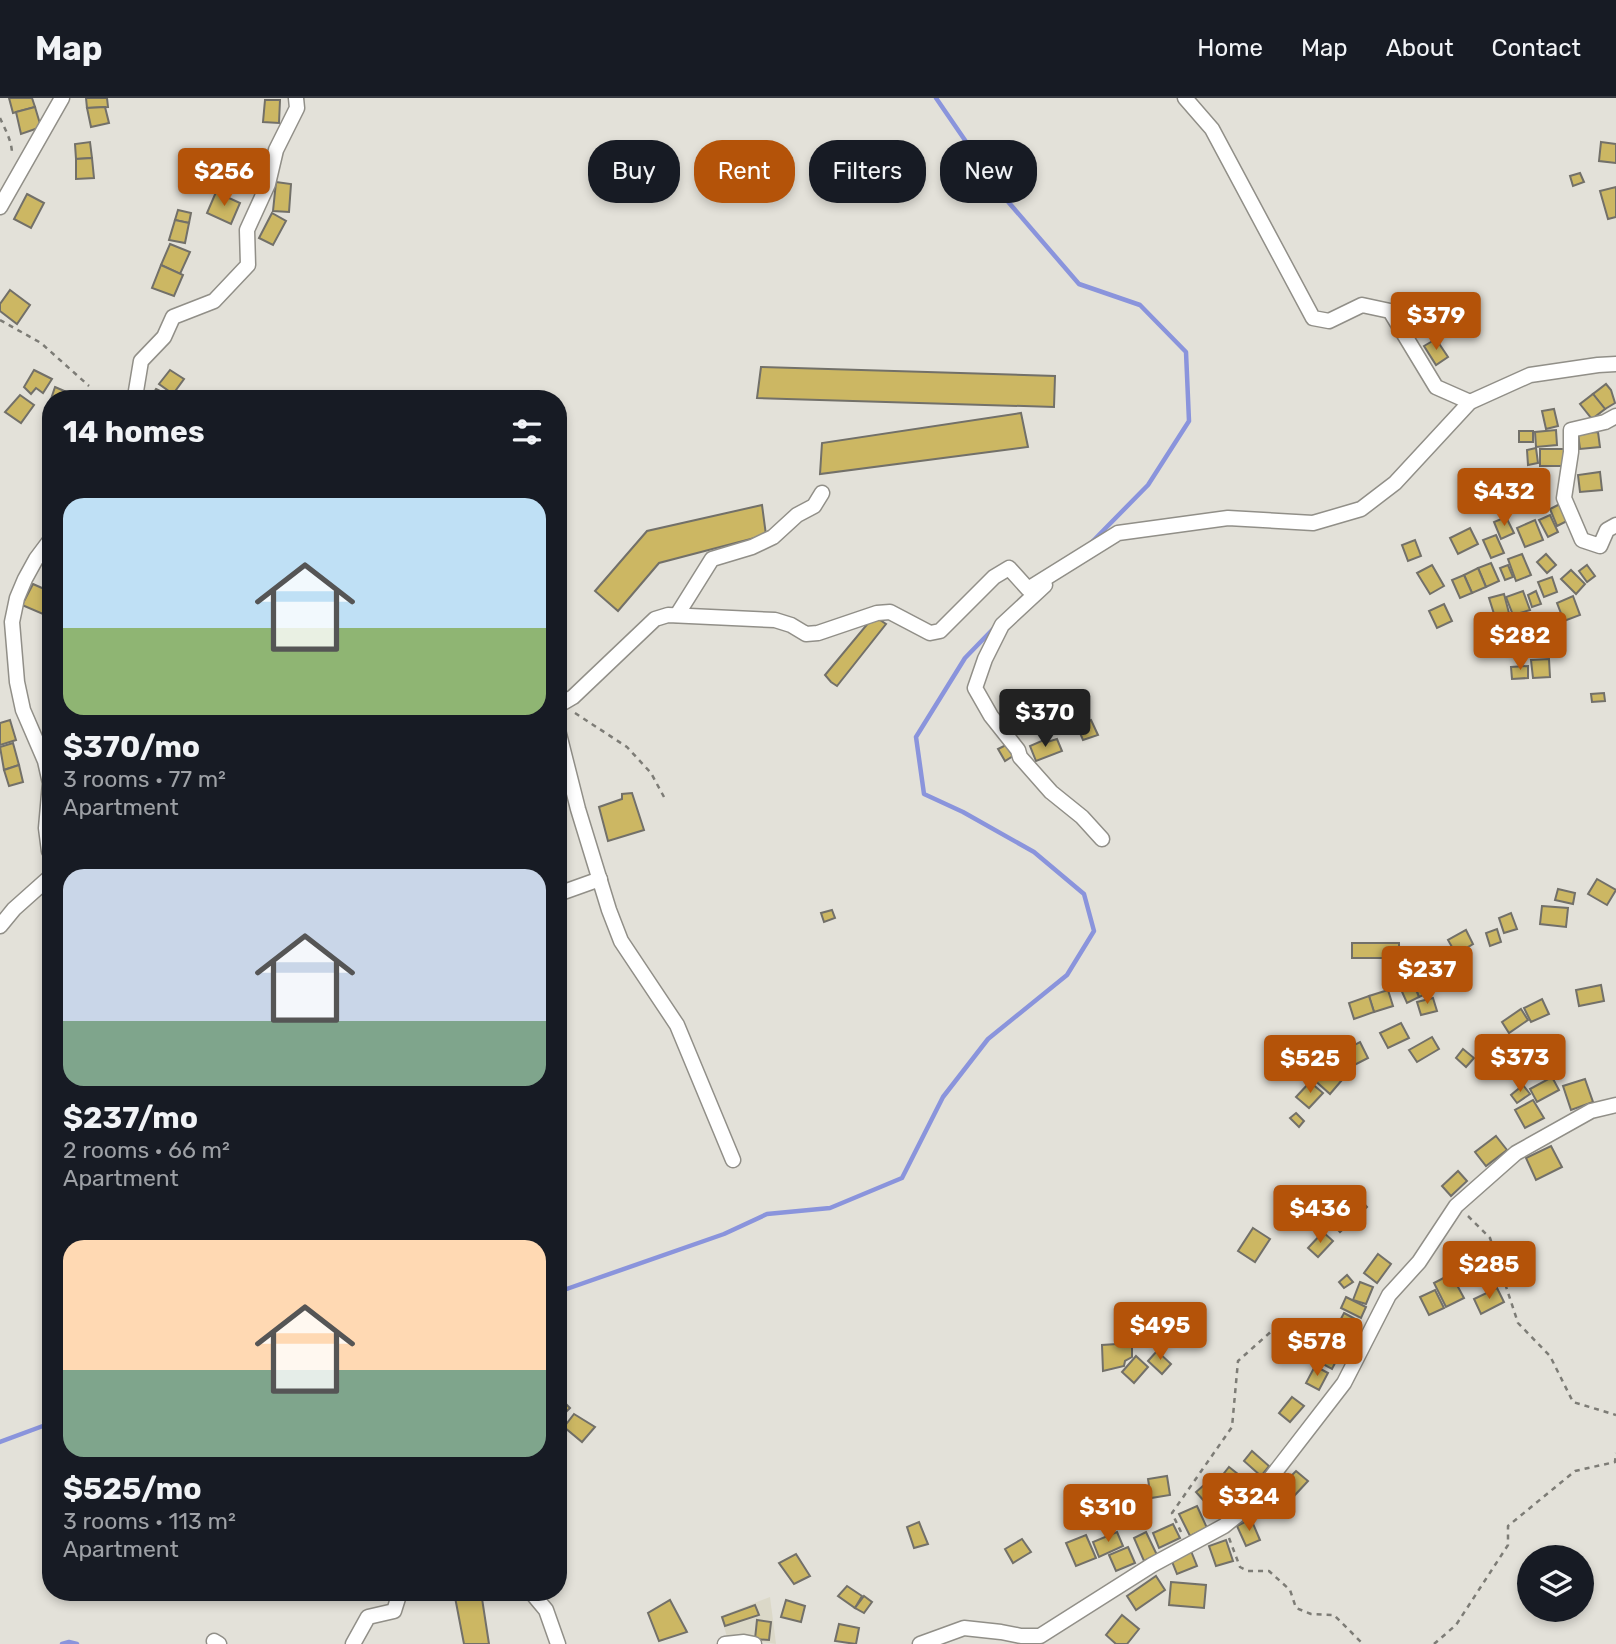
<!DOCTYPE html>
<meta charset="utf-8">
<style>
:root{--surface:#171b24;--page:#242831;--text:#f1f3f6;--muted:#9ea1a6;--line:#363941;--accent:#b45309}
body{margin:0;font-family:Rubik,sans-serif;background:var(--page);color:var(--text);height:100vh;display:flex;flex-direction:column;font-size:26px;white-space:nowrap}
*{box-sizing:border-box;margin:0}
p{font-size:23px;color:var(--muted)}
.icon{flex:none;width:38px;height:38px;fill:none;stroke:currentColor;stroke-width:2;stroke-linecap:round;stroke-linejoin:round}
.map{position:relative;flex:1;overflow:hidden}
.panel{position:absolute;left:42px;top:292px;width:525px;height:1211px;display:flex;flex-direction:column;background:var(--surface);border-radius:28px;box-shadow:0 4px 10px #0003}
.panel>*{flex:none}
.top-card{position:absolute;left:588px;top:42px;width:665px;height:63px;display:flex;gap:14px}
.controls{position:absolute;left:1517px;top:1447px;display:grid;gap:14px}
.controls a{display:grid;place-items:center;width:77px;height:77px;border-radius:50%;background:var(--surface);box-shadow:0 4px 10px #0003;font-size:35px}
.price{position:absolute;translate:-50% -60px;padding:0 16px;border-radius:7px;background:var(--accent);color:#fff;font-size:23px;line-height:46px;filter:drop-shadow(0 2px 4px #0008)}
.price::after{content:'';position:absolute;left:50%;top:42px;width:21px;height:16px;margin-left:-10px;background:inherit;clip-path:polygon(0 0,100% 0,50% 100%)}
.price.active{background:#222;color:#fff}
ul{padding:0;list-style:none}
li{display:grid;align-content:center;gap:14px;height:371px;padding:0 21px}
li span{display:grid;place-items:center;height:217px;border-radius:21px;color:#555}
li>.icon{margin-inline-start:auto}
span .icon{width:126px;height:126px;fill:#fffc;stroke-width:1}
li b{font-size:30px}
h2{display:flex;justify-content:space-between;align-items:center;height:84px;padding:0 21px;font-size:30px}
.chip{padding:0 24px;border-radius:28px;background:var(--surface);box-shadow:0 4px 10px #0003;font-size:24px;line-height:63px}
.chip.active{background:var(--accent);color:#fff}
header{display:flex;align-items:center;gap:42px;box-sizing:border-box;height:98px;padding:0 35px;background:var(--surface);border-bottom:2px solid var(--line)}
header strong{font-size:33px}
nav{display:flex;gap:38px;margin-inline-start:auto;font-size:24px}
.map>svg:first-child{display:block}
.built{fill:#dbd8c8}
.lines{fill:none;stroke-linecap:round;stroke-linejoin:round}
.stream{stroke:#8a94dc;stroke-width:4.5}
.building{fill:#ccb763;stroke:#727069;stroke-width:2}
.minor-casing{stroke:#918f88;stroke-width:17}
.path{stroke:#7d7c76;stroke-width:2.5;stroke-dasharray:5 5;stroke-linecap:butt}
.minor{stroke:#fff;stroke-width:14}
</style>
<header>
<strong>Map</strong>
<nav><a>Home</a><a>Map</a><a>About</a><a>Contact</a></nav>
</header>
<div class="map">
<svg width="1616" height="1546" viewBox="0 0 1616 1546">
<rect width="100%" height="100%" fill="#e3e1d9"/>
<path class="built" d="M770 1499 776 1546 727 1539 721 1518Z"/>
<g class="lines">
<g class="stream">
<path d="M936 0 1004 99 1079 186 1140 207 1186 254 1189 323 1148 387 1092 444"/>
<path d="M558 1194 724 1136 767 1116 830 1110 902 1080 943 999 988 941 1067 877 1094 833 1084 796 1034 754 963 714 924 696 916 639 965 560 996 528"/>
<path d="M0 1344 51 1325"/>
<path d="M62 1546 69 1544 77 1546"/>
</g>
</g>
<g class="building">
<path d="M9 0H32L35 9 13 15Z"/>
<path d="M86 0H107L108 9 87 10Z"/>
<path d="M265 2H280L279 25 263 24Z"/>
<path d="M35 9 41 29 21 36 16 14Z"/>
<path d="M105 9 109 25 91 29 87 10Z"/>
<path d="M90 44 92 60 76 61 75 46Z"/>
<path d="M1601 44 1616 46V65L1599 63Z"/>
<path d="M92 60 94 80 76 81V61Z"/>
<path d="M1580 75 1584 84 1573 88 1570 78Z"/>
<path d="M276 84 291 86 289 114 273 113Z"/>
<path d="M1616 89V119L1608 121 1600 93Z"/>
<path d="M216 94 240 105 231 126 207 115Z"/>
<path d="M27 96 44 105 31 130 14 121Z"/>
<path d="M178 112 191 115 189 125 175 122Z"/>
<path d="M272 115 286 123 273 147 259 140Z"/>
<path d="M175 122 189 125 185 145 169 142Z"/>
<path d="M170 146 190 154 180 176 161 167Z"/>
<path d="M161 167 183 177 174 198 152 190Z"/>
<path d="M10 192 30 207 17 226 0 213V206Z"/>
<path d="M1436 241 1448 259 1436 267 1424 248Z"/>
<path d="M761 269 1055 278 1054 309 757 300Z"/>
<path d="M34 272 52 281 43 295 36 290 31 296 24 289Z"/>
<path d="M170 272 184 281 173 296 159 286Z"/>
<path d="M1606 286 1611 292 1615 305 1605 311 1593 296Z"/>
<path d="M55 289 69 295 66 301H51Z"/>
<path d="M156 291 168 297 166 301H150Z"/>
<path d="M1593 296 1605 311 1592 321 1580 306Z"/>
<path d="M20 297 34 307 21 325 5 314Z"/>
<path d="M1554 311 1558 328 1546 331 1542 313Z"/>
<path d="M1021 315 1028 349 820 376 822 345Z"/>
<path d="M1556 332 1557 347 1536 349 1535 334Z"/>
<rect x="1519" y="333" width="14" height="11"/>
<path d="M1598 334 1600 349 1580 351 1578 335Z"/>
<path d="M1536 350 1538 365 1528 367 1527 352Z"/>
<path d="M1540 351H1564L1565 368H1540Z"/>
<path d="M1600 374 1602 392 1580 394 1578 377Z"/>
<path d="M1482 376 1494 394 1482 402 1470 385Z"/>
<path d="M1526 382 1535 402 1522 408 1513 388Z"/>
<path d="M1509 388 1515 401 1504 406 1499 394Z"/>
<path d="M1560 406 1567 423 1557 428 1550 411Z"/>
<path d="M762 407 766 437 659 465 618 513 595 493 647 433Z"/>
<path d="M1550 417 1558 434 1548 439 1539 422Z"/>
<path d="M1506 419 1514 435 1501 441 1494 424Z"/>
<path d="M1535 422 1543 442 1525 449 1517 430Z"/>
<path d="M1470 430 1478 446 1458 456 1450 440Z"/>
<path d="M1496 437 1504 455 1491 460 1483 442Z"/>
<path d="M1415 442 1421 458 1408 463 1402 447Z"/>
<path d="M1522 456 1531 477 1516 483 1508 461Z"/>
<path d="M1546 456 1556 467 1547 475 1537 464Z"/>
<path d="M1491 465 1499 483 1486 489 1478 470Z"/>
<path d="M1432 467 1444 488 1430 496 1417 475Z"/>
<path d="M1508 467 1513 479 1505 482 1500 470Z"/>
<path d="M1587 467 1595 478 1587 484 1579 473Z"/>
<path d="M1478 470 1486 489 1472 495 1464 477Z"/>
<path d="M1571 472 1585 486 1576 496 1561 481Z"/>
<path d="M1464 477 1472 495 1460 500 1452 482Z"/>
<path d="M1552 479 1557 494 1544 499 1538 484Z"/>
<path d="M33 486 51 494V501L43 516 22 507Z"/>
<path d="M1523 493 1530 512 1513 517 1506 499Z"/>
<path d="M1536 493 1541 506 1532 509 1528 497Z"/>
<path d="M1504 496 1509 515 1495 519 1489 500Z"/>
<path d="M1573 498 1580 517 1564 523 1557 505Z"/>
<path d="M1444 506 1452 523 1437 530 1429 513Z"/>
<path d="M874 518 886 526 837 588 831 584 825 577Z"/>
<path d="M1557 521 1562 535 1537 543 1532 529Z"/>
<path d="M1526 531 1527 547 1483 553 1480 537Z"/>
<path d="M1549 561 1550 579 1533 580 1531 562Z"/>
<path d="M1528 568V580L1512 581 1511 569Z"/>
<path d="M1604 595 1605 603 1592 604 1591 596Z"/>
<path d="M10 622 16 642 0 647V625Z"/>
<path d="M1091 622 1098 637 1083 642 1077 628Z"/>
<path d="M1046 641 1047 644 1057 641 1062 653 1036 663 1030 648Z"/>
<path d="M13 645 19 667 4 672 0 649Z"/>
<path d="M1006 647 1013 658 1005 663 998 651Z"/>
<path d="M19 667 23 684 9 688 4 672Z"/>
<path d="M632 695 644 732 608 743 599 709 622 701V696Z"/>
<path d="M1597 781 1616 792 1607 807 1588 796Z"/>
<path d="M1558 791 1575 795 1573 806 1555 802Z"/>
<path d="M1542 808 1568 810 1566 829 1540 826Z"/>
<path d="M832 812 835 820 824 824 821 815Z"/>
<path d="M1511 815 1517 831 1504 835 1499 820Z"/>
<path d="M1497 831 1501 844 1490 848 1486 835Z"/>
<path d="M1466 832 1473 846 1456 856 1448 842Z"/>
<rect x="1352" y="845" width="47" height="15"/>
<path d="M1448 859 1459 877 1439 888 1429 869Z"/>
<path d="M1411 860 1419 876 1405 883 1397 866Z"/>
<path d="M1430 874 1438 891 1419 899 1412 882Z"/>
<path d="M1412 882 1419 899 1407 905 1399 887Z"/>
<path d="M1601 887 1604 903 1579 908 1576 892Z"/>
<path d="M1388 892 1393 908 1374 914 1369 898Z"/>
<path d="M1369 898 1374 914 1354 921 1349 905Z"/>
<path d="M1433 900 1437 913 1421 917 1417 904Z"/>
<path d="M1542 901 1549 916 1531 924 1524 910Z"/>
<path d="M1521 911 1528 922 1509 935 1502 924Z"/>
<path d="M1401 925 1409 940 1388 950 1380 935Z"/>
<path d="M1432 939 1439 951 1417 964 1409 952Z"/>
<path d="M1360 944 1368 960 1337 976 1329 960Z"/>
<path d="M1463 951 1474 960 1466 969 1456 960Z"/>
<path d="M1494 952 1504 956 1498 969 1488 965Z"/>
<path d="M1325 966 1342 982 1330 996 1312 980Z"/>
<path d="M1552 979 1559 992 1537 1004 1530 991Z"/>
<path d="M1585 981 1593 1004 1571 1012 1563 988Z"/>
<path d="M1310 984 1323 995 1309 1010 1296 999Z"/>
<path d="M1523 987 1530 996 1517 1005 1511 997Z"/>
<path d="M1533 1002 1544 1020 1525 1030 1515 1012Z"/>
<path d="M1296 1015 1304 1023 1299 1029 1290 1020Z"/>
<path d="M1496 1038 1507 1052 1486 1068 1475 1054Z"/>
<path d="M1551 1048 1562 1069 1536 1082 1526 1060Z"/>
<path d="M1458 1073 1467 1083 1451 1098 1442 1088Z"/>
<path d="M1357 1098 1367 1109 1340 1134 1329 1122Z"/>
<path d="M1253 1130 1270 1141 1255 1164 1238 1153Z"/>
<path d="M1323 1134 1333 1143 1318 1159 1308 1150Z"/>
<path d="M1482 1148 1491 1165 1468 1177 1459 1161Z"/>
<path d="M1378 1156 1391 1166 1377 1185 1364 1175Z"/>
<path d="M1451 1176 1464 1200 1446 1209 1434 1185Z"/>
<path d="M1347 1177 1353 1184 1344 1190 1339 1184Z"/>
<path d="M1360 1184 1373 1189 1366 1206 1353 1202Z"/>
<path d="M1497 1190 1504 1204 1481 1216 1474 1201Z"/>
<path d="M1435 1192 1444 1210 1429 1217 1420 1199Z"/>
<path d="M1346 1199 1366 1209 1361 1220 1341 1210Z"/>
<path d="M1344 1215 1359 1223 1350 1239 1335 1232Z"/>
<path d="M1319 1234 1344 1248 1332 1271 1306 1257Z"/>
<path d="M1132 1245V1259L1125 1263 1124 1268 1103 1273 1102 1247Z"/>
<path d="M1157 1253 1171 1266 1162 1276 1148 1263Z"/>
<path d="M1136 1258 1148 1269 1134 1285 1122 1274Z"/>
<path d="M1315 1268 1328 1275 1319 1292 1306 1285Z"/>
<path d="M558 1298 570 1310 558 1322Z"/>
<path d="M1292 1299 1304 1308 1290 1324 1279 1315Z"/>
<path d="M574 1316 595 1329 582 1344 564 1329Z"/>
<path d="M1252 1353 1269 1368 1261 1378 1244 1363Z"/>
<path d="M1229 1369 1248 1384 1240 1394 1221 1379Z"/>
<path d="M1296 1373 1308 1383 1295 1397 1283 1386Z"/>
<path d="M1167 1378 1170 1397 1151 1400 1148 1381Z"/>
<path d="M1211 1381 1220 1391 1205 1404 1196 1394Z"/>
<path d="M1197 1408 1207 1430 1190 1438 1179 1416Z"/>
<path d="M1251 1421 1260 1442 1246 1448 1237 1428Z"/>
<path d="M919 1424 928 1446 914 1450 907 1429Z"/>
<path d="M1173 1426 1180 1440 1159 1450 1153 1435Z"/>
<path d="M1117 1434 1123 1448 1099 1459 1093 1444Z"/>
<path d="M1146 1434 1157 1457 1144 1463 1134 1440Z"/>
<path d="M1086 1437 1096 1460 1076 1468 1066 1445Z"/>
<path d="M1022 1441 1031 1454 1013 1465 1005 1451Z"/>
<path d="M1226 1442 1233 1463 1216 1468 1209 1448Z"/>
<path d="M1128 1449 1135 1465 1116 1473 1109 1457Z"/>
<path d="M1191 1453 1197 1468 1177 1476 1171 1461Z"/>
<path d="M796 1456 810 1478 794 1486 779 1465Z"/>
<path d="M1156 1478 1165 1492 1136 1512 1127 1498Z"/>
<path d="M1171 1484 1206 1487 1204 1510 1169 1507Z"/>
<path d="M847 1488 862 1498 855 1510 838 1498Z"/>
<path d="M454 1494H481L489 1546H464Z"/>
<path d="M864 1498 872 1504 864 1515 855 1510Z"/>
<path d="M670 1502 687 1534 659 1543 648 1515Z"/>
<path d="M786 1502 805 1508 801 1524 781 1519Z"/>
<path d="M755 1507 759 1517 725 1528 722 1519Z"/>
<path d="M1122 1517 1139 1531 1127 1546H1116L1106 1537Z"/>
<path d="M757 1522 771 1524 769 1542 755 1541Z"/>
<path d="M839 1526 859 1530 856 1546 835 1543Z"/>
</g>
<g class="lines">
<g class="minor-casing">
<g id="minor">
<path d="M1185 0 1212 31 1313 220 1329 223 1362 207 1390 213 1436 289 1470 304"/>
<path d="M0 109 62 0"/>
<path d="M137 301 136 293 141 263 164 239 173 219 214 203 248 167 247 132 268 86 276 52 297 10 296 0"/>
<path d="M1616 318 1605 324 1571 332V354L1564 400 1582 442 1600 448 1607 432 1616 427"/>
<path d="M51 441 36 461 25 481 17 500 12 524 17 584 23 612 45 663 50 685 46 730 49 753 51 754"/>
<path d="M1045 487 1002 527 985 561 975 590 991 618 1018 652 1020 659 1051 694 1082 719 1102 741"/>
<path d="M677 517 712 461 752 449 773 439 797 417 814 408 822 395"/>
<path d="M558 605 561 606 573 599 655 521 668 517 775 522 791 527 806 536 818 535 877 515 890 514 930 535 940 533 994 479 1009 470 1028 491 1118 435 1228 420 1313 425 1361 411 1395 385 1470 304 1530 277 1598 267 1616 266"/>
<path d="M558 632 578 711 609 812 621 843 677 927 733 1062"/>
<path d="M558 796 600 781"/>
<path d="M0 828 14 811 51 778"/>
<path d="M531 1494 546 1512 558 1546"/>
<path d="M214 1543 219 1546"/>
<path d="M353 1546 368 1519 394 1513 400 1494"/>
<path d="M725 1546 744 1544 754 1546"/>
<path d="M920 1546 964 1530 1001 1534 1021 1538H1040L1152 1467 1224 1428 1249 1408 1344 1285 1389 1197 1419 1164 1456 1108 1516 1055 1591 1013 1616 1007"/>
</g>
</g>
<g class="path">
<path d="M0 20C5 31 12 43 12 56"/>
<path d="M0 222 41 245 89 288"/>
<path d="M575 615 627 649 651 675 664 699"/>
<path d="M1468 1118 1490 1140 1518 1225 1550 1258 1573 1304 1616 1317"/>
<path d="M1181 1434 1172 1415 1232 1329 1238 1263 1284 1222"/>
<path d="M1229 1440 1240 1469 1248 1473H1269L1290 1492 1296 1510 1311 1516 1334 1517 1363 1546"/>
<path d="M1434 1546 1456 1527 1508 1447V1428L1575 1373 1615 1364 1616 1355"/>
</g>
<use href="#minor" class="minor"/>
</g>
</svg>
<div class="controls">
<a><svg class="icon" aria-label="layers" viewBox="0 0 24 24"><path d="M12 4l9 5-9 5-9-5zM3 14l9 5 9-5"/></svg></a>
</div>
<b class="price" style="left:224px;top:110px">$256</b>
<b class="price" style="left:1436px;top:254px">$379</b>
<b class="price" style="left:1504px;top:430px">$432</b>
<b class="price" style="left:1520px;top:574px">$282</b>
<b class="price active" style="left:1045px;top:651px">$370</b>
<b class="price" style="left:1427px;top:908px">$237</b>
<b class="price" style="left:1520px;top:996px">$373</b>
<b class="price" style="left:1310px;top:997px">$525</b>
<b class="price" style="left:1320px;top:1147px">$436</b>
<b class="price" style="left:1489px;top:1203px">$285</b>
<b class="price" style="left:1160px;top:1264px">$495</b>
<b class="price" style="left:1317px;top:1280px">$578</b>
<b class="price" style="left:1249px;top:1435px">$324</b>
<b class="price" style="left:1108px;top:1446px">$310</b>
<div class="top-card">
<a class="chip">Buy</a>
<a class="chip active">Rent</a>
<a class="chip">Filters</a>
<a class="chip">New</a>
</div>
<section class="panel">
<h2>14 homes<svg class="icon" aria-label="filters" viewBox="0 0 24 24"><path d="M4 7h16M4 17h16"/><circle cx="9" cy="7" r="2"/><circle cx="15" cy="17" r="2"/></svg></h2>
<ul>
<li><span style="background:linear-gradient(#bfe0f5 60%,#8fb573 0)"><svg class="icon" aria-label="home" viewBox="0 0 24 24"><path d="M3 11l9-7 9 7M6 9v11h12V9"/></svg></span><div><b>$370/mo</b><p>3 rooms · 77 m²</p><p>Apartment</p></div></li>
<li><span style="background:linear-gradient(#c9d6e8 70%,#7fa58c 0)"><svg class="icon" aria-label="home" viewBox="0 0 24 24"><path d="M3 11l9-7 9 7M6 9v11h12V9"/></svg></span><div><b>$237/mo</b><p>2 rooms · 66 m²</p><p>Apartment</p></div></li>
<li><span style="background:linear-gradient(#ffd9b3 60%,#7fa58c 0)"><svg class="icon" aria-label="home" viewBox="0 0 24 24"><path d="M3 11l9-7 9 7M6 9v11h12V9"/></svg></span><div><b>$525/mo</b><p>3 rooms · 113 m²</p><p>Apartment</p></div></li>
</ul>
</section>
</div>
